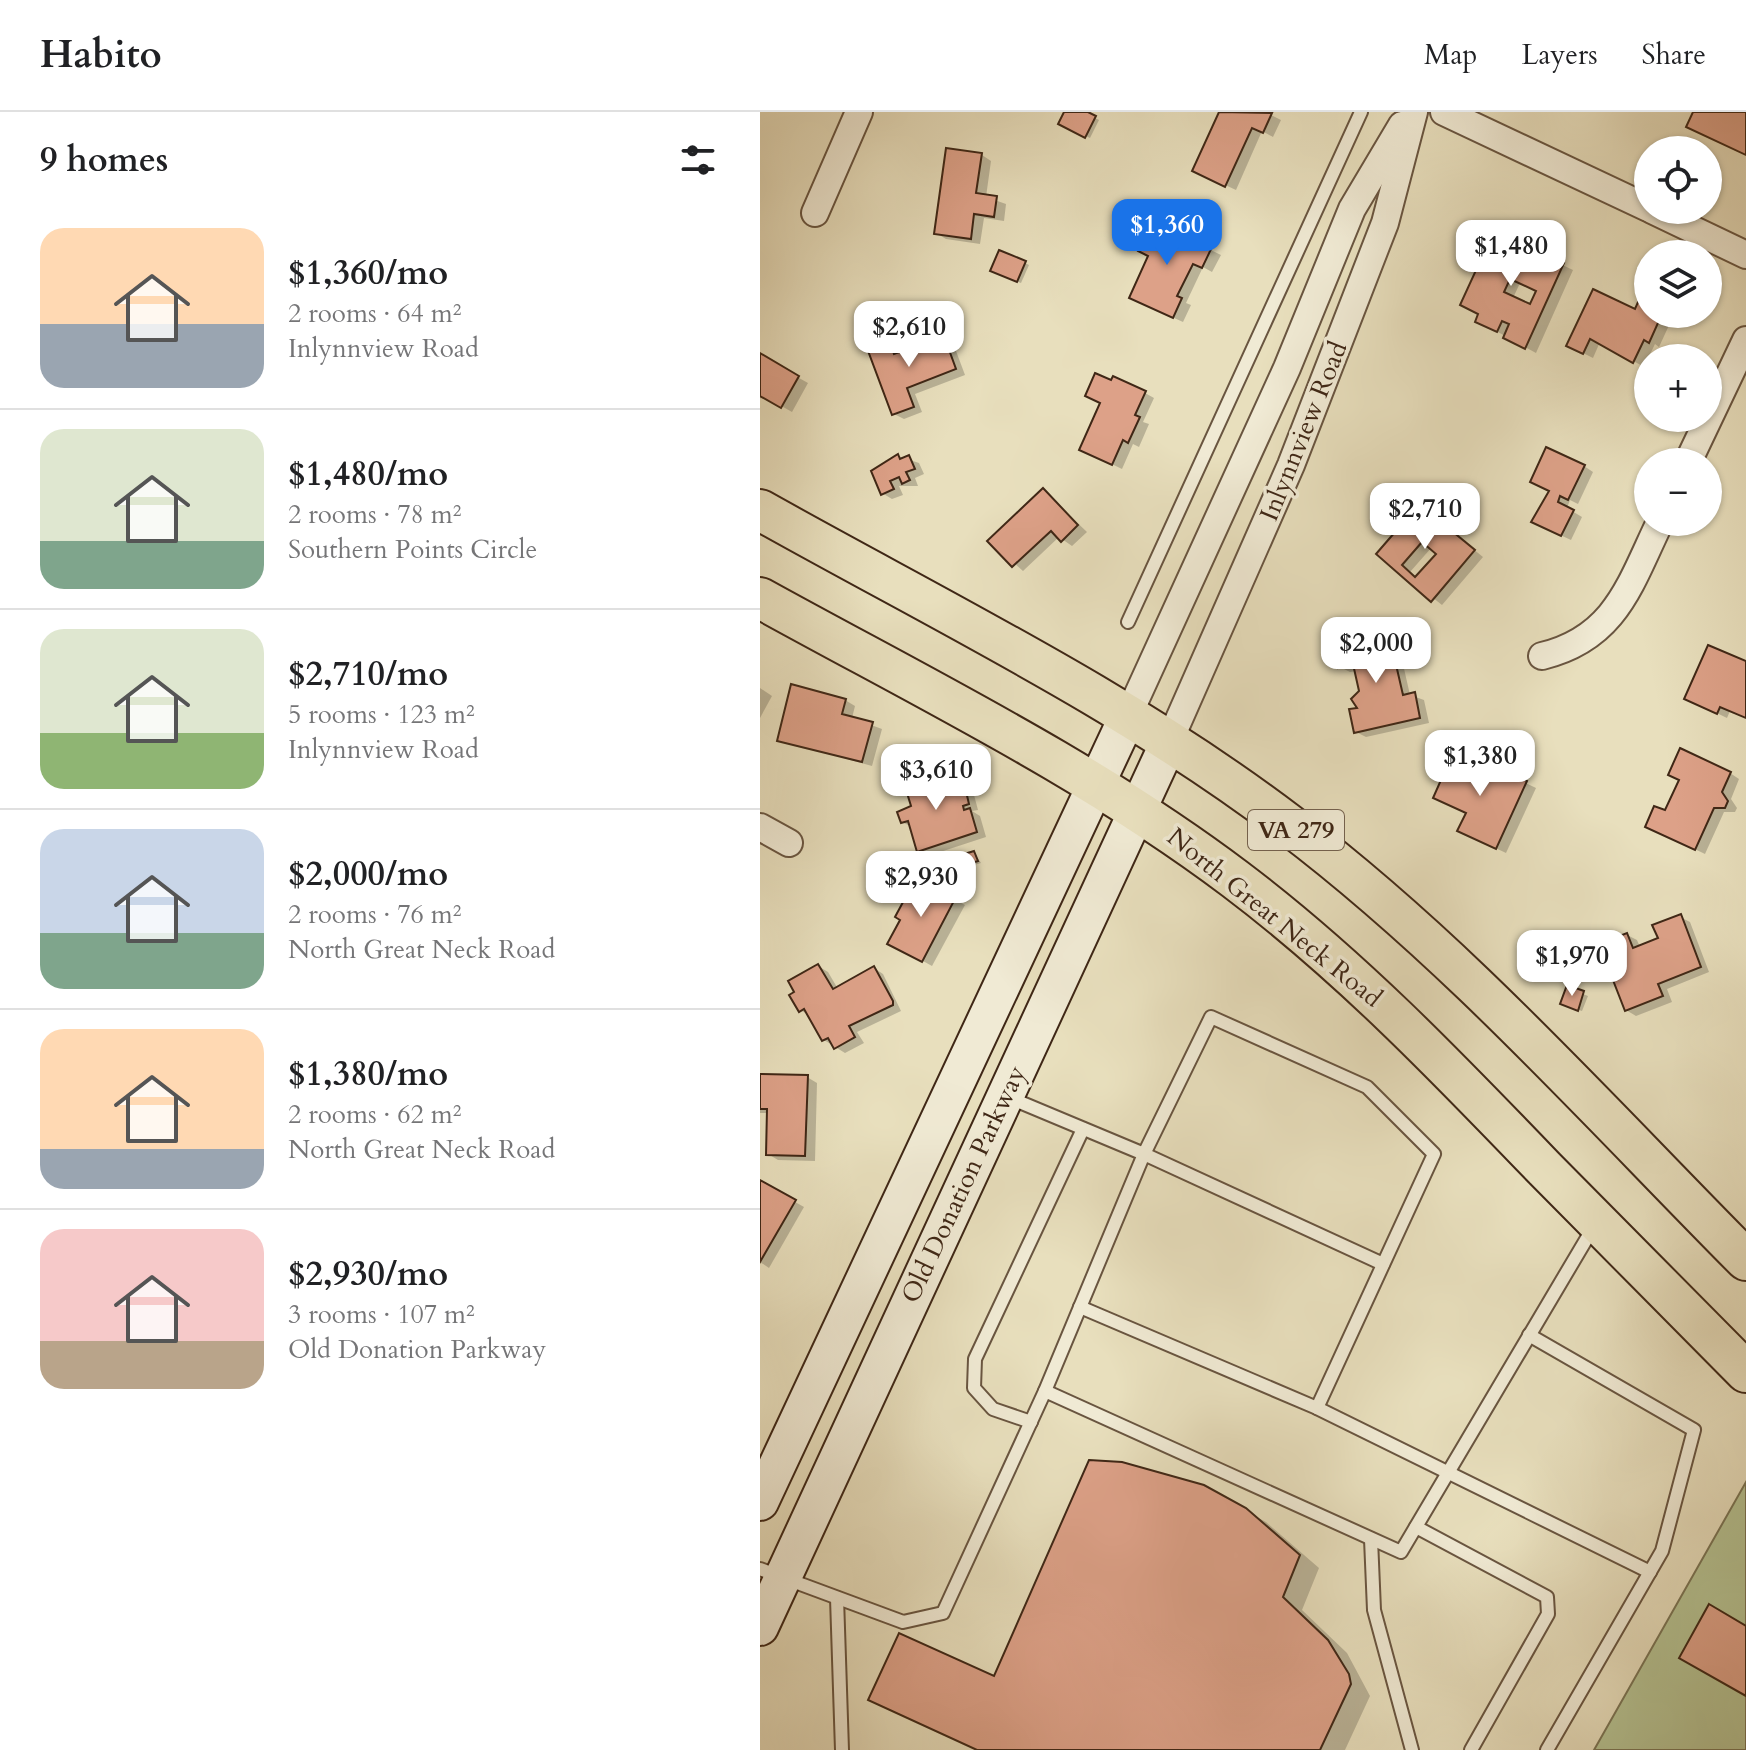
<!DOCTYPE html>
<meta charset="utf-8">
<style>
:root{--surface:#fff;--page:#f6f6f6;--text:#202124;--muted:#757577;--line:#e0e0e0;--accent:#1a73e8}
body{margin:0;font-family:Cardo,serif;background:var(--page);color:var(--text);height:100vh;display:flex;flex-direction:column;font-size:30px;white-space:nowrap}
*{box-sizing:border-box;margin:0}
p{font-size:26px;color:var(--muted)}
.icon{flex:none;width:44px;height:44px;fill:none;stroke:currentColor;stroke-width:2;stroke-linecap:round;stroke-linejoin:round}
.map{position:relative;flex:1;overflow:hidden}
.details{display:flex;flex-direction:column;background:var(--surface);width:760px}
.details>*{flex:none}
.controls{position:absolute;left:874px;top:24px;display:grid;gap:16px}
.controls a{display:grid;place-items:center;width:88px;height:88px;border-radius:50%;background:var(--surface);box-shadow:0 2px 6px #0004;font-size:40px}
.price{position:absolute;translate:-50% -68px;padding:0 18px;border-radius:16px;background:#fff;color:#222;font-size:26px;line-height:52px;filter:drop-shadow(0 2px 4px #0008)}
.price::after{content:'';position:absolute;left:50%;top:48px;width:24px;height:18px;margin-left:-12px;background:inherit;clip-path:polygon(0 0,100% 0,50% 100%)}
.price.active{background:var(--accent);color:#fff}
ul{padding:0;list-style:none}
li{display:flex;align-items:center;gap:24px;height:200px;padding:0 40px}
li+li{border-top:2px solid var(--line)}
li span{display:grid;place-items:center;flex:none;width:224px;height:160px;border-radius:24px;color:#555}
li>.icon{margin-inline-start:auto}
span .icon{width:96px;height:96px;fill:#fffc;stroke-width:1}
li b{font-size:34px}
h2{display:flex;justify-content:space-between;align-items:center;height:96px;padding:0 40px;font-size:34px}
header{display:flex;align-items:center;gap:48px;box-sizing:border-box;height:112px;padding:0 40px;background:var(--surface);border-bottom:2px solid var(--line)}
header strong{font-size:38px}
nav{display:flex;gap:44px;margin-inline-start:auto;font-size:28px}
main{display:flex;flex:1;min-height:0}
.map>svg:first-child{display:block}
.green{fill:#b5c292;stroke:#7a7454;stroke-width:2}
.shadow{fill:#0003;fill-rule:evenodd}
.building{fill:#dda188;stroke:#3f2716;stroke-width:2;fill-rule:evenodd}
.lines{fill:none;stroke-linecap:round;stroke-linejoin:round}
.lane-casing{stroke:#695540;stroke-width:16}
.street-casing{stroke:#695540;stroke-width:30}
.secondary-casing{stroke:#3f2716;stroke-width:40}
.primary-casing{stroke:#3f2716;stroke-width:44}
.lane{stroke:#f0ead4;stroke-width:12}
.street{stroke:#f0ead4;stroke-width:26}
.secondary{stroke:#f0ead4;stroke-width:36}
.primary{stroke:#e8dfbd;stroke-width:40}
.labels{text-anchor:middle;stroke-width:7;stroke-linejoin:round;paint-order:stroke}
.shield{fill:#f0ead4;stroke:#74624f;stroke-width:2}
.shield-label{font-size:24px;font-weight:bold;fill:#3f2716}
.street-label{font-size:26px;fill:#3f2716;stroke:#f0ead4}
</style>
<header>
<strong>Habito</strong>
<nav><a>Map</a><a>Layers</a><a>Share</a></nav>
</header>
<main>
<section class="details">
<h2>9 homes<svg class="icon" aria-label="filters" viewBox="0 0 24 24"><path d="M4 7h16M4 17h16"/><circle cx="9" cy="7" r="2"/><circle cx="15" cy="17" r="2"/></svg></h2>
<ul>
<li><span style="background:linear-gradient(#ffd9b3 60%,#9aa5b1 0)"><svg class="icon" aria-label="home" viewBox="0 0 24 24"><path d="M3 11l9-7 9 7M6 9v11h12V9"/></svg></span><div><b>$1,360/mo</b><p>2 rooms · 64 m²</p><p>Inlynnview Road</p></div></li>
<li><span style="background:linear-gradient(#dfe7d0 70%,#7fa58c 0)"><svg class="icon" aria-label="home" viewBox="0 0 24 24"><path d="M3 11l9-7 9 7M6 9v11h12V9"/></svg></span><div><b>$1,480/mo</b><p>2 rooms · 78 m²</p><p>Southern Points Circle</p></div></li>
<li><span style="background:linear-gradient(#dfe7d0 65%,#8fb573 0)"><svg class="icon" aria-label="home" viewBox="0 0 24 24"><path d="M3 11l9-7 9 7M6 9v11h12V9"/></svg></span><div><b>$2,710/mo</b><p>5 rooms · 123 m²</p><p>Inlynnview Road</p></div></li>
<li><span style="background:linear-gradient(#c9d6e8 65%,#7fa58c 0)"><svg class="icon" aria-label="home" viewBox="0 0 24 24"><path d="M3 11l9-7 9 7M6 9v11h12V9"/></svg></span><div><b>$2,000/mo</b><p>2 rooms · 76 m²</p><p>North Great Neck Road</p></div></li>
<li><span style="background:linear-gradient(#ffd9b3 75%,#9aa5b1 0)"><svg class="icon" aria-label="home" viewBox="0 0 24 24"><path d="M3 11l9-7 9 7M6 9v11h12V9"/></svg></span><div><b>$1,380/mo</b><p>2 rooms · 62 m²</p><p>North Great Neck Road</p></div></li>
<li><span style="background:linear-gradient(#f6c9c9 70%,#b9a48a 0)"><svg class="icon" aria-label="home" viewBox="0 0 24 24"><path d="M3 11l9-7 9 7M6 9v11h12V9"/></svg></span><div><b>$2,930/mo</b><p>3 rooms · 107 m²</p><p>Old Donation Parkway</p></div></li>
</ul>
</section>
<div class="map">
<svg width="986" height="1638" viewBox="0 0 986 1638">
<rect width="100%" height="100%" fill="#e8dfbd"/>
<filter id="stains"><feTurbulence type="fractalNoise" baseFrequency=".0025" numOctaves="4"/><feColorMatrix values="0 0 0 0 .2 0 0 0 0 .09 0 0 0 0 .02 0 0 0 .5 -.17"/></filter>
<radialGradient id="worn" r=".72"><stop offset=".6" stop-color="#630" stop-opacity="0"/><stop offset="1" stop-color="#630" stop-opacity=".3"/></radialGradient>
<path class="green" d="M986 1370V1638H834Z"/>
<g class="shadow">
<path d="M306 0H323L339 8 330 26 300 12Z"/>
<path d="M461 0H505L521 8 513 25 502 19 476 78 435 59Z"/>
<path d="M222 43 231 49 226 85 246 92 244 109 224 106 220 132 186 127 176 121Z"/>
<path d="M393 110 461 143 452 160 443 155 426 191 431 193 423 210 381 191Z"/>
<path d="M735 121 813 158 776 241 727 214ZM760 171 778 179 771 194 753 186Z"/>
<path d="M265 151 269 153 261 171 237 161Z"/>
<path d="M888 197V202H898L911 209 899 235 895 232 884 255 840 230 833 246 809 234 876 199Z"/>
<path d="M184 226 193 231 205 263 155 282 162 300 144 307 134 302 128 230 140 242Z"/>
<path d="M0 244 48 271 32 300 2 283 0 287Z"/>
<path d="M385 281 394 286 383 310 389 312 379 335 373 332 362 357 331 342 342 292Z"/>
<path d="M138 344 159 351 164 362 155 366 158 374H139L143 383 132 387 122 381 125 349Z"/>
<path d="M824 354 833 360 818 392 810 388 807 396 822 405 811 428 783 415 791 379Z"/>
<path d="M283 378 327 420 312 434 299 425 263 459 230 429Z"/>
<path d="M654 389 723 445 682 493 618 442 644 412ZM672 435 678 442 657 466 650 460Z"/>
<path d="M629 524 638 530 650 583 664 588 669 611 606 625 596 620 601 579 596 559 590 560 580 555Z"/>
<path d="M986 553V606L970 599 967 606 936 591Z"/>
<path d="M0 576 12 584 0 606Z"/>
<path d="M85 588 95 594 92 606 122 617 112 654 19 628Z"/>
<path d="M730 654 776 676 746 741 710 724Z"/>
<path d="M179 660 189 665 193 680 204 677 214 683 218 698 212 699 220 704 226 725 168 744 158 739 152 715 142 710Z"/>
<path d="M970 661 979 667 971 687 977 696 975 700H964L945 742 897 719 906 701Z"/>
<path d="M214 741 221 751 184 762 179 760Z"/>
<path d="M157 767 205 793 172 854 136 834Z"/>
<path d="M920 805 930 810 949 860 907 877 912 890 876 904 866 898 867 823 877 828 880 835 900 828Z"/>
<path d="M58 854 68 860 78 877 114 856 123 862 141 899 97 920 104 931 85 941 64 928 51 904 40 898Z"/>
<path d="M808 876 828 884 822 899 807 894Z"/>
<path d="M0 964 47 965 57 971 55 1049 18 1048 8 1042 9 1001H0Z"/>
<path d="M0 1070 44 1095 9 1156 0 1150Z"/>
<path d="M443 1375 506 1410 559 1456 542 1498 587 1541 610 1584 585 1638H216L111 1587 235 1567Z"/>
</g>
<g class="building">
<path d="M304 0H328L336 4 325 26 298 12Z"/>
<path d="M459 0 512 1 503 21 492 16 465 75 432 59Z"/>
<path d="M933 0H986V43L926 15Z"/>
<path d="M186 36 222 41 216 81 237 84 234 105 214 102 211 127 174 122Z"/>
<path d="M392 108 452 135 442 156 433 152 417 184 422 186 413 206 369 186 388 144 378 139Z"/>
<path d="M734 119 804 151 765 237 743 226 749 212 742 209 737 220 715 210 718 202 700 193ZM750 167 776 179 770 192 744 180Z"/>
<path d="M239 138 266 149 257 170 230 159Z"/>
<path d="M833 177 875 197 878 190 888 195V202H902L889 231 884 228 873 251 830 227 823 242 806 234Z"/>
<path d="M184 224 196 257 147 276 154 295 132 303 107 236 129 228 134 242Z"/>
<path d="M0 241 39 264 21 296 0 284Z"/>
<path d="M335 261 351 268 353 264 386 279 375 303 380 305 368 331 363 328 352 353 319 338 340 291 325 284Z"/>
<path d="M786 335 825 353 808 388 800 384 798 390 814 398 801 424 771 410 789 379 770 370Z"/>
<path d="M138 342 140 347 149 343 155 357 146 360 150 368 142 372 139 365 130 369 134 377 121 383 111 359Z"/>
<path d="M283 376 318 413 301 430 291 419 252 455 227 429Z"/>
<path d="M653 387 715 438 671 490 616 442 642 412 636 407ZM662 430 676 442 655 465 642 453Z"/>
<path d="M629 522 643 583 655 580 660 606 594 621 589 597 597 596 591 587 599 579 593 552 578 556 574 534Z"/>
<path d="M948 533 986 549V606L960 595 957 602 924 587Z"/>
<path d="M31 572 86 587 82 602 113 610 102 650 17 629Z"/>
<path d="M920 636 971 660 962 680 968 689 965 696H954L935 738 885 715 894 694 905 698 919 668 908 663Z"/>
<path d="M693 641 727 656 729 651 767 669 736 737 697 719 706 701 673 686Z"/>
<path d="M180 658 186 680 205 675 209 692 203 694 204 698 210 696 217 720 157 740 148 709 141 711 137 700 151 694 143 668Z"/>
<path d="M214 739 218 749 178 761 175 751Z"/>
<path d="M157 764 196 785 162 850 127 832 140 808 135 805Z"/>
<path d="M921 802 941 855 898 872 903 884 865 899 839 832 867 821 873 836 898 826 892 813Z"/>
<path d="M58 852 73 877 114 854 133 889V893L89 914 95 925 74 937 68 926 62 929 44 897 39 900 29 883 34 880 28 869Z"/>
<path d="M807 873 824 879 818 899 800 892Z"/>
<path d="M0 962 48 963 45 1044 6 1043 7 997H0Z"/>
<path d="M0 1068 36 1088 0 1150Z"/>
<path d="M329 1348 362 1350 444 1373 486 1396 540 1443 523 1485 568 1528 589 1562 591 1572 560 1638H217L108 1588 139 1521 234 1564Z"/>
<path d="M949 1492 986 1514V1584L919 1546Z"/>
</g>
<g class="lines">
<g class="lane-casing">
<g id="lane">
<path d="M368 510 601 0"/>
<path d="M250 986 384 1042 451 905 607 975 674 1042 557 1296 890 1460"/>
<path d="M320 1195 557 1296"/>
<path d="M769 1223 934 1318 902 1439 787 1638"/>
<path d="M285 1279 384 1042 623 1152"/>
<path d="M271 1310 233 1297 214 1276 215 1247 323 1017"/>
<path d="M656 1415 787 1485 788 1502 711 1638"/>
<path d="M611 1427 614 1498 652 1638"/>
<path d="M0 1457 143 1510 183 1501 285 1279 641 1440 833 1116"/>
<path d="M77 1486 82 1638"/>
</g>
</g>
<g class="street-casing">
<g id="street">
<path d="M684 0 888 96"/>
<path d="M892 98 986 143"/>
<path d="M55 101 99 0"/>
<path d="M928 350 986 228"/>
<path d="M782 544C856 526 870 472 900 410"/>
<path d="M368 604 527 256 592 97 642 13"/>
<path d="M409 630 531 353 625 111 654 0"/>
<path d="M0 715 29 731"/>
</g>
</g>
<g class="secondary-casing">
<g id="secondary">
<path d="M0 1390 368 604"/>
<path d="M0 1515 409 630"/>
</g>
</g>
<g class="primary-casing">
<g id="primary">
<path d="M0 398C178 498 365 588 528 712 696 839 838 999 986 1148"/>
<path d="M0 486C161 575 328 656 475 767 589 853 686 954 785 1057 852 1125 919 1192 986 1260"/>
</g>
</g>
<use href="#lane" class="lane"/>
<use href="#street" class="street"/>
<use href="#secondary" class="secondary"/>
<use href="#primary" class="primary"/>
</g>
<g class="labels">
<rect class="shield" x="488" y="698" width="96" height="40" rx="6"/>
<g class="shield-label">
<text x="536" y="726">VA 279</text>
</g>
<g class="street-label">
<text transform="translate(543 319) rotate(-68)" y="9">Inlynnview Road</text>
<text transform="translate(515 805) rotate(39)" y="9">North Great Neck Road</text>
<text transform="translate(203 1072) rotate(-65)" y="9">Old Donation Parkway</text>
</g>
</g>
<rect width="100%" height="100%" filter="url(#stains)"/>
<rect width="100%" height="100%" fill="url(#worn)"/>
</svg>
<div class="controls">
<a><svg class="icon" aria-label="locate" viewBox="0 0 24 24"><circle cx="12" cy="12" r="6"/><path d="M12 2v4M12 18v4M2 12h4M18 12h4"/></svg></a>
<a><svg class="icon" aria-label="layers" viewBox="0 0 24 24"><path d="M12 4l9 5-9 5-9-5zM3 14l9 5 9-5"/></svg></a>
<a>+</a>
<a>−</a>
</div>
<b class="price active" style="left:407px;top:155px">$1,360</b>
<b class="price" style="left:751px;top:176px">$1,480</b>
<b class="price" style="left:149px;top:257px">$2,610</b>
<b class="price" style="left:665px;top:439px">$2,710</b>
<b class="price" style="left:616px;top:573px">$2,000</b>
<b class="price" style="left:720px;top:686px">$1,380</b>
<b class="price" style="left:176px;top:700px">$3,610</b>
<b class="price" style="left:161px;top:807px">$2,930</b>
<b class="price" style="left:812px;top:886px">$1,970</b>
</div>
</main>
